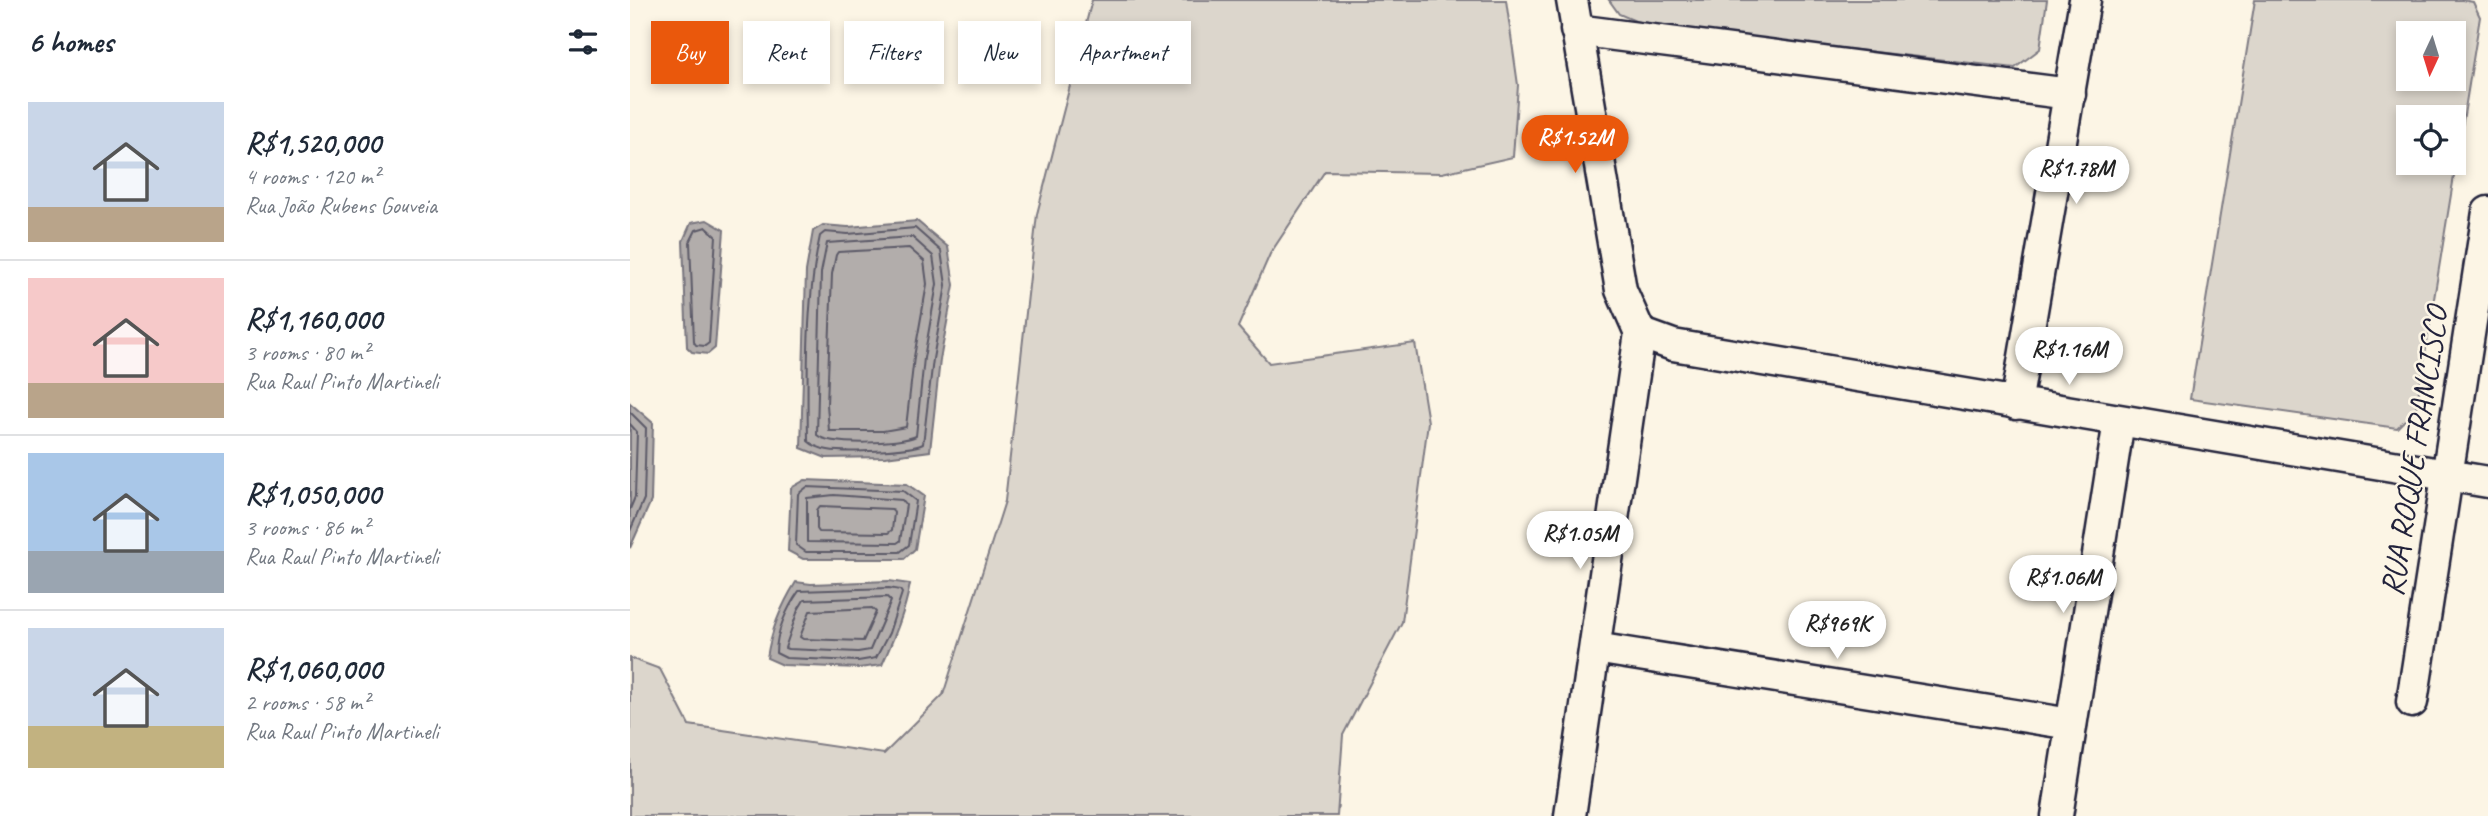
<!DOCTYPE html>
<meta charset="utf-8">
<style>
:root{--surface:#fff;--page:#f2f2f3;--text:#1f2937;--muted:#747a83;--line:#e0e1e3;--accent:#ea580c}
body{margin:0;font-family:Caveat,sans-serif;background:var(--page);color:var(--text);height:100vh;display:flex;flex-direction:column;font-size:26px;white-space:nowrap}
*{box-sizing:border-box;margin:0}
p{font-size:23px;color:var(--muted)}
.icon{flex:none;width:38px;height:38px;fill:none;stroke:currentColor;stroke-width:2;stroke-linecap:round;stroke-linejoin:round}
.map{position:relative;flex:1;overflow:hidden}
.details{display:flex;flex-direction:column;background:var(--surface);width:630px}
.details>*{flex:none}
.top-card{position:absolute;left:21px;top:21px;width:665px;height:63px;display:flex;gap:14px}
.needle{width:46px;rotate:184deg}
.buttons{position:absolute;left:1766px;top:21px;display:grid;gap:14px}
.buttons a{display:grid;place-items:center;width:70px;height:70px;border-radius:0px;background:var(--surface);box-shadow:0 4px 10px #0003;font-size:35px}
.price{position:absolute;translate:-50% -60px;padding:0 16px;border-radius:24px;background:#fff;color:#222;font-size:23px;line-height:46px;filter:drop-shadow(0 2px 4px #0008)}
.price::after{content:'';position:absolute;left:50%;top:42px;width:21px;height:16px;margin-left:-10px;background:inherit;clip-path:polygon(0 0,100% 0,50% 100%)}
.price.active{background:var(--accent);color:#fff}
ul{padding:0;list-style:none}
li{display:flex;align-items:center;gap:21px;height:175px;padding:0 28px}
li+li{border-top:2px solid var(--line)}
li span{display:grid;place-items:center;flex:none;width:196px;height:140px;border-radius:0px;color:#555}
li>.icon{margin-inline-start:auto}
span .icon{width:84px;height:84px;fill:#fffc;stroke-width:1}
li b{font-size:30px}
h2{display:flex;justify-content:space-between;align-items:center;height:84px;padding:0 28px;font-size:30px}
.pill{padding:0 24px;border-radius:0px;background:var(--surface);box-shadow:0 4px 10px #0003;font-size:24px;line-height:63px}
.pill.active{background:var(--accent);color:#fff}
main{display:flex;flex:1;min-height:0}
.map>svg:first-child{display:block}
.green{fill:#dcd6cc;stroke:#7f7c84;stroke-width:2;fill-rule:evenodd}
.water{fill:#b2adab;stroke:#78757e;stroke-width:2}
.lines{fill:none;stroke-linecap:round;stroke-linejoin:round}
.shore{stroke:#5c5a68;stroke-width:2}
.street-casing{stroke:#22223b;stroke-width:35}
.street{stroke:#fcf5e5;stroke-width:30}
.labels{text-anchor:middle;stroke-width:5;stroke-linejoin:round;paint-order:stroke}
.street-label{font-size:33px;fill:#22223b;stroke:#fcf5e5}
</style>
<main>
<section class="details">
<h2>6 homes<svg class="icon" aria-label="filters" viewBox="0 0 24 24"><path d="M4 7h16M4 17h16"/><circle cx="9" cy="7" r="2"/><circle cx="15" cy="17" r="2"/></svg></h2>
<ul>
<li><span style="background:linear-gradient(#c9d6e8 75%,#b9a48a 0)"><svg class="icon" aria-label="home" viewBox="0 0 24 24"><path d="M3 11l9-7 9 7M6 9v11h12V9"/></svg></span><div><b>R$1,520,000</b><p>4 rooms · 120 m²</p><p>Rua João Rubens Gouveia</p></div></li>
<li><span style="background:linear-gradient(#f6c9c9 75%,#b9a48a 0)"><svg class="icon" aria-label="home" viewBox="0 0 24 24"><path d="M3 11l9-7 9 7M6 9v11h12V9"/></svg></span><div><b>R$1,160,000</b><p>3 rooms · 80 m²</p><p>Rua Raul Pinto Martineli</p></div></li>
<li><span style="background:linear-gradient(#a9c7e8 70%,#9aa5b1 0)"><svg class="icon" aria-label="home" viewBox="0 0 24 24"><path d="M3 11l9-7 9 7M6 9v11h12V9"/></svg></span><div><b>R$1,050,000</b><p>3 rooms · 86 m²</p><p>Rua Raul Pinto Martineli</p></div></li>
<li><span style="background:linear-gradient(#c9d6e8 70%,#c2b280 0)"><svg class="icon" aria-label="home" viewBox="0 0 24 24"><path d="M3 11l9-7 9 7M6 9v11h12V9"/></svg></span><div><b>R$1,060,000</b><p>2 rooms · 58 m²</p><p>Rua Raul Pinto Martineli</p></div></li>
</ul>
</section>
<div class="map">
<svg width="1858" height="816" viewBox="0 0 1858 816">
<rect width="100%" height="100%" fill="#fcf5e5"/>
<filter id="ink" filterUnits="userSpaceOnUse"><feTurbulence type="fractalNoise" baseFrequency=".0143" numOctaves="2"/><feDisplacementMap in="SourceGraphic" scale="14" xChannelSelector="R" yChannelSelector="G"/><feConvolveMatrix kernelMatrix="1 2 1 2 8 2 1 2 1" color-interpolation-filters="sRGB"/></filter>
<g filter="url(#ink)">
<g class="green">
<path d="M462 0H876L888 85 883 157 812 173 695 171 640 254 608 327 639 363 785 343 798 422 772 622 713 735 707 816H0V658L30 669 59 725 254 754 313 695 375 501 407 214Z"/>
<path d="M979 0H1417L1410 49 1385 68 1017 26 989 14Z"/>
<path d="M1625 0H1832L1843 2 1850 17 1786 409 1767 428 1560 399ZM1824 33V79H1778V33ZM1824 117V163H1778V117Z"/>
</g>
<g class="water">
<path d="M77 220 94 230 85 348 78 354 62 352 57 347 53 241 61 223Z"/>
<path d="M287 221 318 247 324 285 310 360 300 451 255 457 196 458 171 448 176 271 183 231 193 225 218 227Z"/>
<path d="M0 403 23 423 21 501 0 548Z"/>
<path d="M175 480 277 484 294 496 285 549 274 559H173L158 551 161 488Z"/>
<path d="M259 581 280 584C275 612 264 638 252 665L229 668 153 665 137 658C141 630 151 606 166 582L181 584Z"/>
</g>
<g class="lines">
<g class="shore">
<path d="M76 227 86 236 79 343 75 346 66 345 64 342 60 242 66 230Z"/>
<path d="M285 228 311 251 316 285 303 359 293 444C279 451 215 453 198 450 191 449 182 445 178 441 177 376 176 299 190 236L195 232 218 234Z"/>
<path d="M282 237 303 256 307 284 294 358 286 436C270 444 199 446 187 435L191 273 197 243Z"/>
<path d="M279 248 294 261 297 284 284 357 276 427 253 431H199L197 404 202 274 206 255 208 252Z"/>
<path d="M0 412 16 428 14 499 0 531"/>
<path d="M0 424 7 432 5 497 0 509"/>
<path d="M177 487 273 491 286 501 279 545 270 552H176L166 545 168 494Z"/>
<path d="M204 495 272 500 276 505 270 541 267 543 177 542V498Z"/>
<path d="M190 506 262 509 264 513 262 530 258 533 189 532 187 529V510Z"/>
<path d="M259 588 270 590 272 593 259 633 246 658 228 661 156 658 146 653C146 632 157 608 169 591Z"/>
<path d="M257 597 261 601 240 650 228 652 158 649 155 648 168 610 174 600Z"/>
<path d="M242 608 246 612 233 641 173 639 170 637 180 611Z"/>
</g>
<g class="street-casing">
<g id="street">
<path d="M942 0 991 290 1010 333"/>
<path d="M946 30 1440 94"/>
<path d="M1010 333 1043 345 1858 482"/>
<path d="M1386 404 1455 0"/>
<path d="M965 648 1441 724"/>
<path d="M1782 702 1858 212"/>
<path d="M940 816 1010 333"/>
<path d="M1427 816 1489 421"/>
</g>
</g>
<use href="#street" class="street"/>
</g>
</g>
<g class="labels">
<g class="street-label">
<text transform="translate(1783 451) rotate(-81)" y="12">RUA ROQUE FRANCISCO</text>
</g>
</g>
</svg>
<div class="buttons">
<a><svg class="needle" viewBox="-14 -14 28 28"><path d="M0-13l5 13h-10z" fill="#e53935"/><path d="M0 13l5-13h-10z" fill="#747a83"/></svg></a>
<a><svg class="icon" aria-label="locate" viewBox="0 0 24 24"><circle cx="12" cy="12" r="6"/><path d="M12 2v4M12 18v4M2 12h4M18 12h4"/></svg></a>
</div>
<b class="price active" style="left:945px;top:175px">R$1.52M</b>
<b class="price" style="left:1446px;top:206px">R$1.78M</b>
<b class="price" style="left:1439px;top:387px">R$1.16M</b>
<b class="price" style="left:950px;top:571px">R$1.05M</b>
<b class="price" style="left:1433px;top:615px">R$1.06M</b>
<b class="price" style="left:1207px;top:661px">R$969K</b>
<div class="top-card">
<a class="pill active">Buy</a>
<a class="pill">Rent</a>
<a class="pill">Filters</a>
<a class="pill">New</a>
<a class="pill">Apartment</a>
</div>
</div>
</main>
